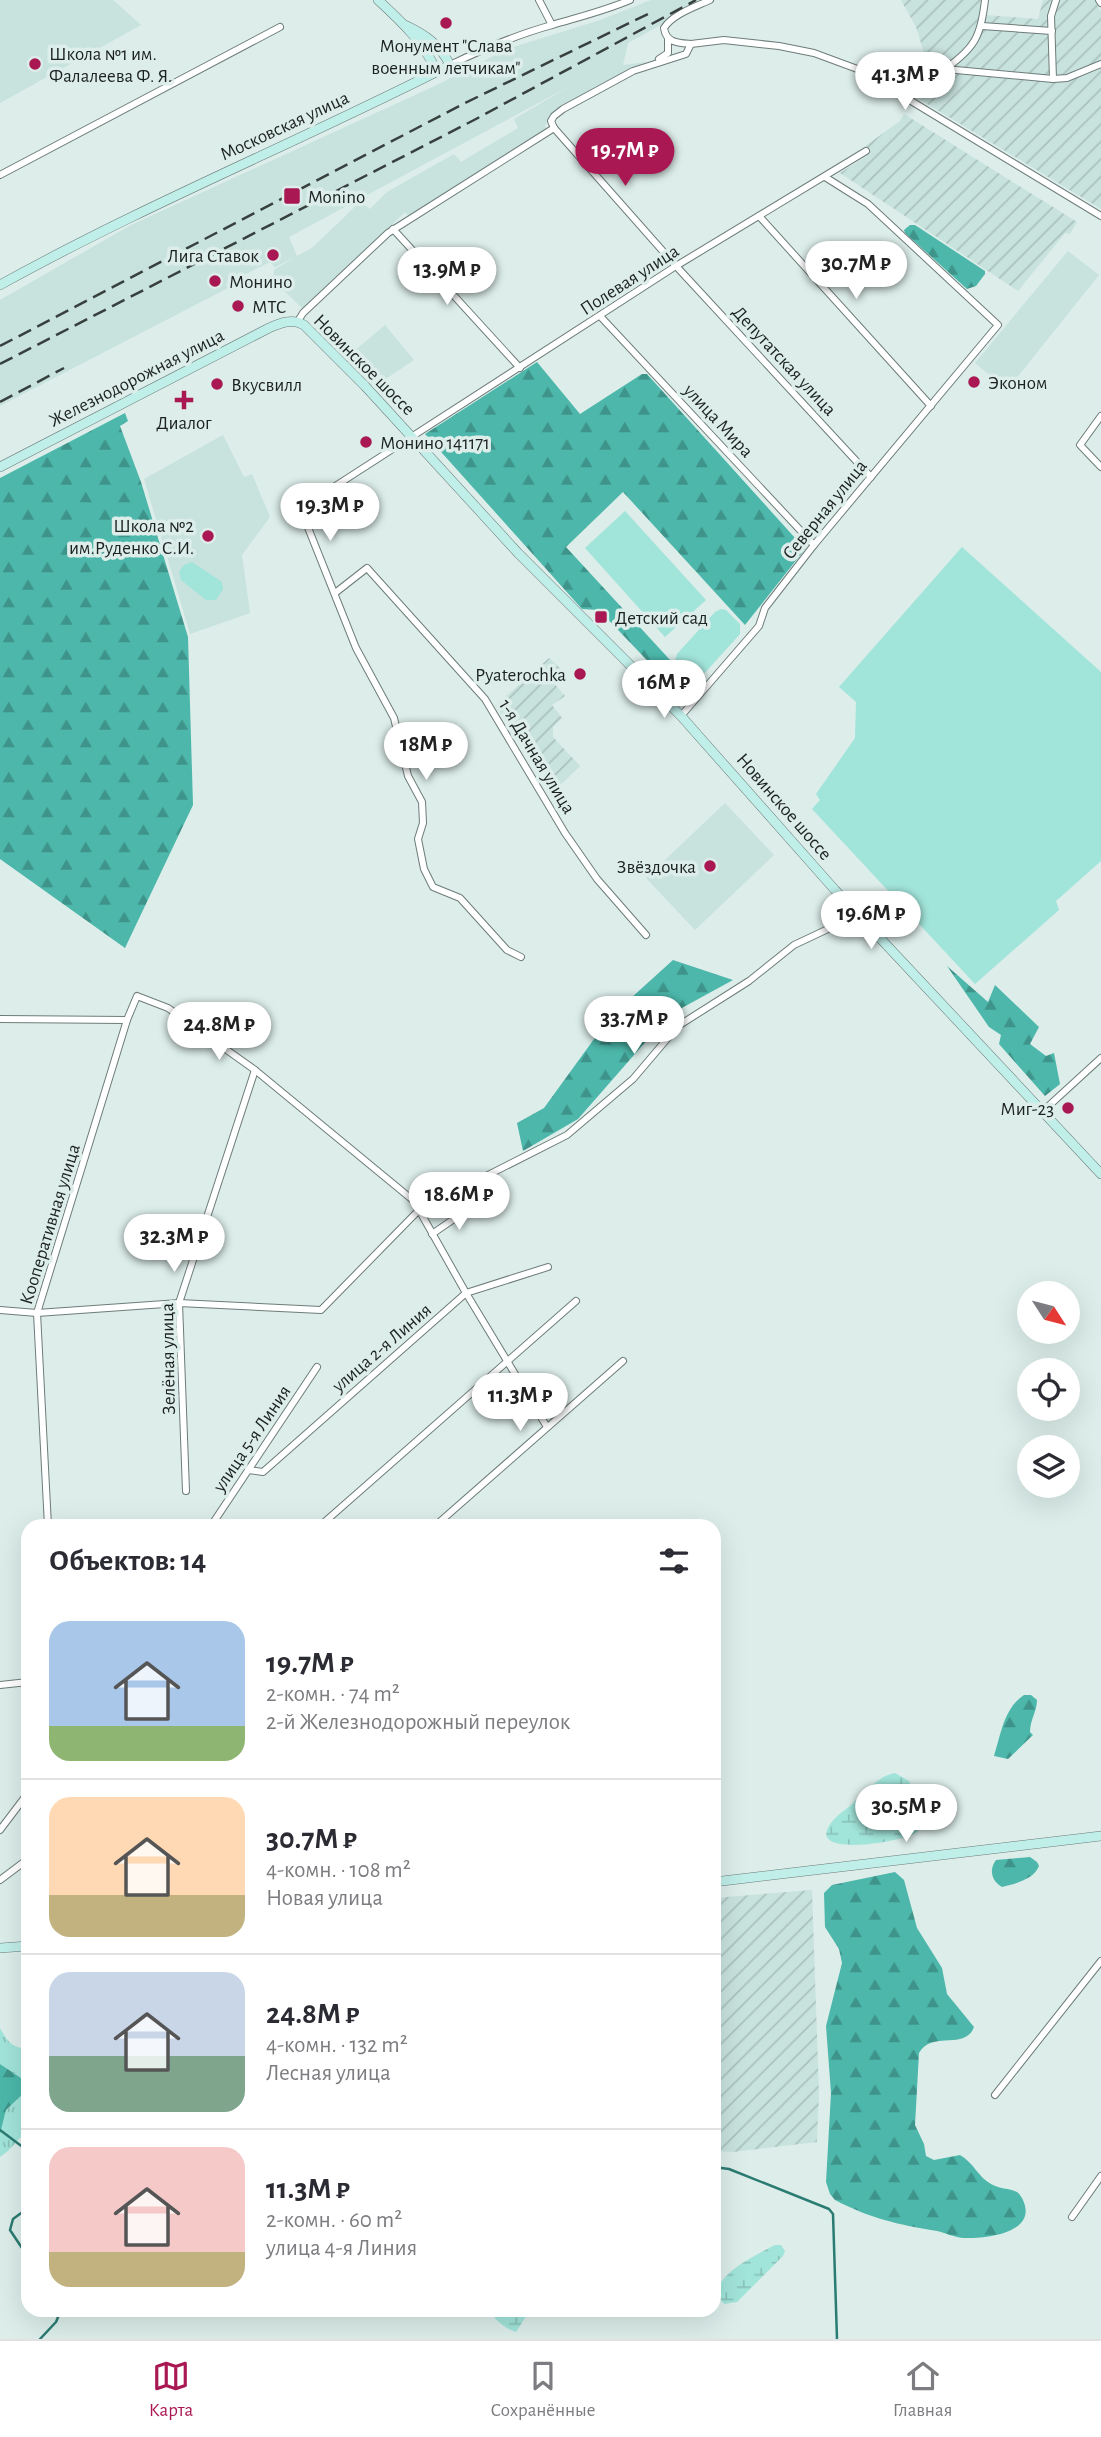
<!DOCTYPE html>
<html lang="ru">
<meta charset="utf-8">
<style>
:root{--surface:#fff;--page:#f7f7f7;--text:#2b2b33;--muted:#7c7c81;--line:#e1e1e2;--accent:#a91852}
body{margin:0;font-family:"Alegreya Sans",sans-serif;background:var(--page);color:var(--text);height:100vh;display:flex;flex-direction:column;font-size:26px;white-space:nowrap}
*{box-sizing:border-box;margin:0}
p{font-size:23px;color:var(--muted)}
.icon{flex:none;width:38px;height:38px;fill:none;stroke:currentColor;stroke-width:2;stroke-linecap:round;stroke-linejoin:round}
.map{position:relative;flex:1;overflow:hidden}
.panel{position:absolute;left:21px;top:1519px;width:700px;height:798px;display:flex;flex-direction:column;background:var(--surface);border-radius:21px;box-shadow:0 7px 28px #0002}
.panel>*{flex:none}
.needle{width:46px;rotate:126deg}
.tools{position:absolute;left:1017px;top:1281px;display:grid;gap:14px}
.tools a{display:grid;place-items:center;width:63px;height:63px;border-radius:50%;background:var(--surface);box-shadow:0 7px 28px #0002;font-size:35px}
.price{position:absolute;translate:-50% -60px;padding:0 16px;border-radius:24px;background:#fff;color:#222;font-size:23px;line-height:46px;filter:drop-shadow(0 2px 4px #0008)}
.price::after{content:'';position:absolute;left:50%;top:42px;width:21px;height:16px;margin-left:-10px;background:inherit;clip-path:polygon(0 0,100% 0,50% 100%)}
.price.on{background:var(--accent);color:#fff}
ul{padding:0;list-style:none}
li{display:flex;align-items:center;gap:21px;height:175px;padding:0 28px}
li+li{border-top:2px solid var(--line)}
li span{display:grid;place-items:center;flex:none;width:196px;height:140px;border-radius:21px;color:#555}
li>.icon{margin-inline-start:auto}
span .icon{width:84px;height:84px;fill:#fffc;stroke-width:1}
li b{font-size:30px}
h2{display:flex;justify-content:space-between;align-items:center;height:84px;padding:0 28px;font-size:30px}
.tabs{display:flex;justify-content:space-around;align-items:center;height:98px;border-top:2px solid var(--line);background:var(--surface);font-size:19px;color:var(--muted)}
.tabs a{display:grid;justify-items:center;gap:4px}
.tabs .on{color:var(--accent)}
.map>svg:first-child{display:block}
.built{fill:#c8e2dd;fill-rule:evenodd}
.industrial{fill:url(#industrial-furrows)}
.grass{fill:url(#grass-tufts)}
.forest{fill:url(#forest-firs)}
.wetland{fill:url(#wetland-marsh)}
.green{fill:#a1e4da}
.lines{fill:none;stroke-linecap:round;stroke-linejoin:round}
.stream{stroke:#2a7b72;stroke-width:2.5}
.street-casing{stroke:#6d7c7a;stroke-width:8}
.secondary-casing{stroke:#6d7c7a;stroke-width:10}
.street{stroke:#fff;stroke-width:6}
.secondary{stroke:#c0eee9;stroke-width:9}
.rail{stroke:#38403e;stroke-width:2.5;stroke-dasharray:14 7;stroke-linecap:butt}
.poi-dot{fill:#a91852;stroke:#dcedea;stroke-width:2.5}
.labels{text-anchor:middle;stroke-width:7;stroke-linejoin:round;paint-order:stroke}
.poi-label{font-size:19px;fill:#1c2221;stroke:#dcedea;text-anchor:start}
.street-label{font-size:19px;fill:#1c2221;stroke:#dcedea}
</style>
<div class="map">
<svg width="1101" height="2339" viewBox="0 0 1101 2339">
<defs>
<pattern id="industrial-furrows" width="10" height="10" patternUnits="userSpaceOnUse" patternTransform="scale(1.75)"><rect width="10" height="10" fill="#c8e2dd"/><path d="M-1 1l2-2M0 10L10 0M9 11l2-2" fill="none" stroke="#abc2bd"/></pattern>
<pattern id="grass-tufts" width="24" height="20" patternUnits="userSpaceOnUse" patternTransform="scale(1.75)"><rect width="24" height="20" fill="#a1e4da"/><path d="M3 7l-1-3M5 7V3M7 7l1-3M15 17l-1-3M17 17v-4M19 17l1-3" fill="none" stroke="#8ac3bb"/></pattern>
<pattern id="forest-firs" width="22" height="20" patternUnits="userSpaceOnUse" patternTransform="scale(1.75)"><rect width="22" height="20" fill="#4cb7aa"/><path d="M5 1l3.5 6h-7zM16 11l3.5 6h-7z" fill="#3e948a"/></pattern>
<pattern id="wetland-marsh" width="20" height="14" patternUnits="userSpaceOnUse" patternTransform="scale(1.75)"><rect width="20" height="14" fill="#a1e4da"/><path d="M1 5h8M5 5V1M11 12h8M15 12V8" fill="none" stroke="#8ac3bb"/></pattern>
</defs>
<rect width="100%" height="100%" fill="#dcedea"/>
<g class="built">
<path d="M0 0H113L141 25 0 103Z"/>
<path d="M651 0H706L628 43 623 65 647 62 594 87 550 116 545 126 547 132 408 216 405 212 304 310 272 279 275 269 296 257 275 267 270 262 226 284 228 288 0 406V300L131 225 437 85 507 49 600 20ZM570 86 514 119 518 128 461 162 454 154 387 192 370 209 360 202 312 248 297 256 289 237Z"/>
<path d="M1068 251 1099 275 1007 390 975 363Z"/>
<path d="M385 325 414 360 381 382 352 353Z"/>
<path d="M223 435 244 477 252 474 270 517 242 555 250 613 190 634 144 479Z"/>
<path d="M725 803 774 855 695 930 646 878Z"/>
</g>
<g class="industrial">
<path d="M901 0H986L985 15 1038 19 1043 0H1095L1101 12V209L886 79 896 65 920 68 916 58 925 56 916 27Z"/>
<path d="M904 114 1077 222 1070 234 1065 233 1018 291 840 173 868 155 864 147 900 121Z"/>
<path d="M549 658 562 670 552 681 565 696 552 705 562 718 553 727V737L580 766 558 787 521 745 525 741 495 706Z"/>
<path d="M812 1890 819 2094 817 2142 733 2152 714 2151V1898Z"/>
</g>
<path class="grass" d="M0 2028C8 2042 11 2047 28 2049V2129L8 2151 0 2157V2134L6 2110 17 2100 21 2078 0 2064Z"/>
<g class="forest">
<path d="M910 225H915L985 271V274L976 286 967 289 905 233 904 230Z"/>
<path d="M537 362 580 414 642 374H647L805 549 745 625 623 492 566 547 694 686 683 698 599 610 582 609 425 434Z"/>
<path d="M125 413 128 421 120 426 141 482 188 637 193 805 125 948 0 859V478Z"/>
<path d="M673 960 733 980 669 1015 578 1119 523 1151 517 1123 544 1108 610 1017Z"/>
<path d="M947 966 988 1002 995 985 1039 1027 1030 1044 1046 1056 1054 1053 1060 1084 1045 1096 999 1044 1001 1035 989 1027Z"/>
<path d="M1024 1695H1031L1037 1700C1037 1711 1030 1720 1030 1732L1033 1735 1008 1759 994 1756C1001 1734 1004 1708 1024 1695Z"/>
<path d="M1030 1857 1037 1862 1039 1866C1034 1879 1015 1884 1002 1887 991 1881 989 1869 996 1860Z"/>
<path d="M895 1872 904 1880 917 1928 942 1968 947 1994 974 2027C965 2051 932 2030 919 2053L915 2125 924 2144 926 2156 934 2160 960 2155C974 2163 978 2177 991 2184 999 2189 1009 2188 1017 2192 1021 2195 1024 2201 1025 2206 1032 2234 982 2239 963 2238 954 2237 945 2233 937 2231 896 2224 872 2219 835 2200L830 2194 826 2182 831 2093 826 2026 842 1963 839 1949 825 1927 824 1893 832 1885Z"/>
<path d="M0 2064 21 2078 24 2085V2093L6 2110 0 2134Z"/>
</g>
<g class="wetland">
<path d="M895 1773 909 1781 924 1812C924 1818 922 1827 917 1832 908 1841 803 1860 831 1823 836 1816 845 1810 851 1805 864 1793 878 1776 895 1773Z"/>
<path d="M775 2245H781L785 2251 783 2256 737 2302 724 2304C700 2280 758 2254 775 2245Z"/>
<path d="M490 2310H530L516 2332C506 2329 494 2320 490 2310Z"/>
</g>
<g class="green">
<path d="M625 511 706 600 665 637 585 548Z"/>
<path d="M962 547 1101 672V861L1056 901 1059 910 975 984 812 809 820 800 816 794 855 738 856 702 839 687Z"/>
<path d="M192 562 222 582 223 589 216 600H206L181 580 179 572 184 565Z"/>
<path d="M721 609 726 610 740 624V634L702 676 697 679C686 677 679 670 675 660L677 654 715 612Z"/>
</g>
<g class="lines">
<g class="stream">
<path d="M0 2130 28 2151"/>
<path d="M714 2167 729 2169 829 2209 833 2214 837 2339"/>
<path d="M28 2208 13 2219 10 2230 28 2257"/>
<path d="M40 2339 56 2322 61 2310"/>
</g>
<g class="street-casing">
<g id="street">
<path d="M539 0 552 25"/>
<path d="M1099 0 1101 3"/>
<path d="M982 26 1052 31"/>
<path d="M691 44C678 43 666 43 664 28 673 14 695 7 710 0"/>
<path d="M659 59 668 53V40"/>
<path d="M450 65C483 49 516 35 552 25 579 17 604 11 630 0"/>
<path d="M945 69C975 48 981 36 985 0"/>
<path d="M863 70 897 69 915 78 922 79 933 71 945 69 1053 79 1067 78 1101 64"/>
<path d="M1053 79 1051 16 1056 0"/>
<path d="M554 128 551 121 554 116 563 109 633 71 686 54 691 44 724 40 779 46 814 53 860 70 1101 216"/>
<path d="M554 128 676 266 871 477"/>
<path d="M0 175 280 27"/>
<path d="M759 216 931 406"/>
<path d="M393 229 520 368"/>
<path d="M600 316 814 545"/>
<path d="M298 321 303 313 388 233 554 128"/>
<path d="M1101 416 1080 445 1101 467"/>
<path d="M335 593 367 568 485 699 565 833 597 879 646 935"/>
<path d="M681 716 759 626 765 608 814 545 998 325 868 204 825 177"/>
<path d="M521 957 507 950 460 898 433 887 424 869 418 839 423 823 422 802 408 776 394 718 356 648 299 505 323 494 676 266 866 151"/>
<path d="M0 1019 127 1020 137 996 168 1008 255 1070 414 1201 466 1293 547 1427"/>
<path d="M1042 1112 1101 1058"/>
<path d="M432 1234 470 1208"/>
<path d="M0 1310 37 1313 179 1303 321 1310 419 1210 567 1135 633 1079 678 1026 749 981 794 945 830 928 852 909"/>
<path d="M248 1470 263 1472 466 1293 548 1267"/>
<path d="M186 1491 179 1303 255 1070"/>
<path d="M48 1526 37 1313 127 1020"/>
<path d="M211 1526 317 1367"/>
<path d="M320 1526 576 1301"/>
<path d="M435 1526 623 1361"/>
<path d="M0 1685 28 1682"/>
<path d="M0 1830 28 1793"/>
<path d="M0 1880 28 1859"/>
<path d="M995 2095 1101 1961"/>
<path d="M1072 2217 1101 2176"/>
</g>
</g>
<g class="secondary-casing">
<g id="secondary">
<path d="M378 0C401 21 424 43 437 72"/>
<path d="M0 285C146 204 301 141 450 65 440 45 425 34 405 25"/>
<path d="M0 467 269 328C280 323 292 318 304 325L365 386 518 553 681 716 835 890 1101 1174"/>
<path d="M714 1882 1101 1836"/>
<path d="M0 1948 28 1946"/>
</g>
</g>
<use href="#street" class="street"/>
<use href="#secondary" class="secondary"/>
<g class="rail">
<path d="M0 346 463 104 650 13"/>
<path d="M0 364 476 119 696 0"/>
<path d="M0 402 64 368"/>
</g>
</g>
<g class="poi-dot">
<circle cx="446" cy="23" r="7"/>
<circle cx="35" cy="64" r="7"/>
<rect x="283" y="187" width="18" height="18" rx="3.5"/>
<circle cx="273" cy="255" r="7"/>
<circle cx="215" cy="281" r="7"/>
<circle cx="238" cy="306" r="7"/>
<circle cx="974" cy="382" r="7"/>
<circle cx="217" cy="384" r="7"/>
<path d="M180.5 389.5h7v7h7v7h-7v7h-7v-7h-7v-7h7z"/>
<circle cx="366" cy="442" r="7"/>
<circle cx="208" cy="536" r="7"/>
<rect x="594" y="610" width="14" height="14" rx="3.5"/>
<circle cx="580" cy="674" r="7"/>
<circle cx="710" cy="866" r="7"/>
<circle cx="1068" cy="1108" r="7"/>
</g>
<g class="labels">
<g class="poi-label">
<text x="446" y="52" text-anchor="middle">Монумент "Слава<tspan x="446" dy="22">военным летчикам"</tspan></text>
<text x="49" y="60">Школа №1 им.<tspan x="49" dy="22">Фалалеева Ф. Я.</tspan></text>
<text x="308" y="203">Monino</text>
<text x="259" y="262" text-anchor="end">Лига Ставок</text>
<text x="229" y="288">Монино</text>
<text x="252" y="313">МТС</text>
<text x="988" y="389">Эконом</text>
<text x="231" y="391">Вкусвилл</text>
<text x="184" y="429" text-anchor="middle">Диалог</text>
<text x="380" y="449">Монино 141171</text>
<text x="194" y="532" text-anchor="end">Школа №2<tspan x="194" dy="22">им.Руденко С.И.</tspan></text>
<text x="615" y="624">Детский сад</text>
<text x="566" y="681" text-anchor="end">Pyaterochka</text>
<text x="696" y="873" text-anchor="end">Звёздочка</text>
<text x="1054" y="1115" text-anchor="end">Миг-23</text>
</g>
<g class="street-label">
<text transform="translate(284 125) rotate(-25)" y="7">Московская улица</text>
<text transform="translate(629 279) rotate(-33)" y="7">Полевая улица</text>
<text transform="translate(785 360) rotate(47)" y="7">Депутатская улица</text>
<text transform="translate(365 364) rotate(45)" y="7">Новинское шоссе</text>
<text transform="translate(136 377) rotate(-27)" y="7">Железнодорожная улица</text>
<text transform="translate(719 420) rotate(47)" y="7">улица Мира</text>
<text transform="translate(824 509) rotate(-51)" y="7">Северная улица</text>
<text transform="translate(538 756) rotate(59)" y="7">1-я Дачная улица</text>
<text transform="translate(785 806) rotate(49)" y="7">Новинское шоссе</text>
<text transform="translate(49 1224) rotate(-73)" y="7">Кооперативная улица</text>
<text transform="translate(381 1347) rotate(-41)" y="7">улица 2-я Линия</text>
<text transform="translate(167 1359) rotate(-91)" y="7">Зелёная улица</text>
<text transform="translate(251 1438) rotate(-56)" y="7">улица 5-я Линия</text>
</g>
</g>
</svg>
<div class="tools">
<a><svg class="needle" viewBox="-14 -14 28 28"><path d="M0-13l5 13h-10z" fill="#e53935"/><path d="M0 13l5-13h-10z" fill="#7c7c81"/></svg></a>
<a><svg class="icon" aria-label="locate" viewBox="0 0 24 24"><circle cx="12" cy="12" r="6"/><path d="M12 2v4M12 18v4M2 12h4M18 12h4"/></svg></a>
<a><svg class="icon" aria-label="layers" viewBox="0 0 24 24"><path d="M12 4l9 5-9 5-9-5zM3 14l9 5 9-5"/></svg></a>
</div>
<b class="price" style="left:905px;top:112px">41.3M ₽</b>
<b class="price on" style="left:625px;top:188px">19.7M ₽</b>
<b class="price" style="left:856px;top:301px">30.7M ₽</b>
<b class="price" style="left:447px;top:307px">13.9M ₽</b>
<b class="price" style="left:330px;top:543px">19.3M ₽</b>
<b class="price" style="left:664px;top:720px">16M ₽</b>
<b class="price" style="left:426px;top:782px">18M ₽</b>
<b class="price" style="left:871px;top:951px">19.6M ₽</b>
<b class="price" style="left:634px;top:1056px">33.7M ₽</b>
<b class="price" style="left:219px;top:1062px">24.8M ₽</b>
<b class="price" style="left:459px;top:1232px">18.6M ₽</b>
<b class="price" style="left:174px;top:1274px">32.3M ₽</b>
<b class="price" style="left:520px;top:1433px">11.3M ₽</b>
<b class="price" style="left:906px;top:1844px">30.5M ₽</b>
<section class="panel">
<h2>Объектов: 14<svg class="icon" aria-label="filters" viewBox="0 0 24 24"><path d="M4 7h16M4 17h16"/><circle cx="9" cy="7" r="2"/><circle cx="15" cy="17" r="2"/></svg></h2>
<ul>
<li><span style="background:linear-gradient(#a9c7e8 75%,#8fb573 0)"><svg class="icon" aria-label="home" viewBox="0 0 24 24"><path d="M3 11l9-7 9 7M6 9v11h12V9"/></svg></span><div><b>19.7M ₽</b><p>2-комн. · 74 m²</p><p>2-й Железнодорожный переулок</p></div></li>
<li><span style="background:linear-gradient(#ffd9b3 70%,#c2b280 0)"><svg class="icon" aria-label="home" viewBox="0 0 24 24"><path d="M3 11l9-7 9 7M6 9v11h12V9"/></svg></span><div><b>30.7M ₽</b><p>4-комн. · 108 m²</p><p>Новая улица</p></div></li>
<li><span style="background:linear-gradient(#c9d6e8 60%,#7fa58c 0)"><svg class="icon" aria-label="home" viewBox="0 0 24 24"><path d="M3 11l9-7 9 7M6 9v11h12V9"/></svg></span><div><b>24.8M ₽</b><p>4-комн. · 132 m²</p><p>Лесная улица</p></div></li>
<li><span style="background:linear-gradient(#f6c9c9 75%,#c2b280 0)"><svg class="icon" aria-label="home" viewBox="0 0 24 24"><path d="M3 11l9-7 9 7M6 9v11h12V9"/></svg></span><div><b>11.3M ₽</b><p>2-комн. · 60 m²</p><p>улица 4-я Линия</p></div></li>
</ul>
</section>
</div>
<nav class="tabs">
<a class="on"><svg class="icon" aria-label="map" viewBox="0 0 24 24"><path d="M3 6l6-2 6 2 6-2v14l-6 2-6-2-6 2zM9 4v14M15 6v14"/></svg>Карта</a>
<a><svg class="icon" aria-label="saved" viewBox="0 0 24 24"><path d="M7 4h10v16l-5-4-5 4z"/></svg>Сохранённые</a>
<a><svg class="icon" aria-label="home" viewBox="0 0 24 24"><path d="M3 11l9-7 9 7M6 9v11h12V9"/></svg>Главная</a>
</nav>
